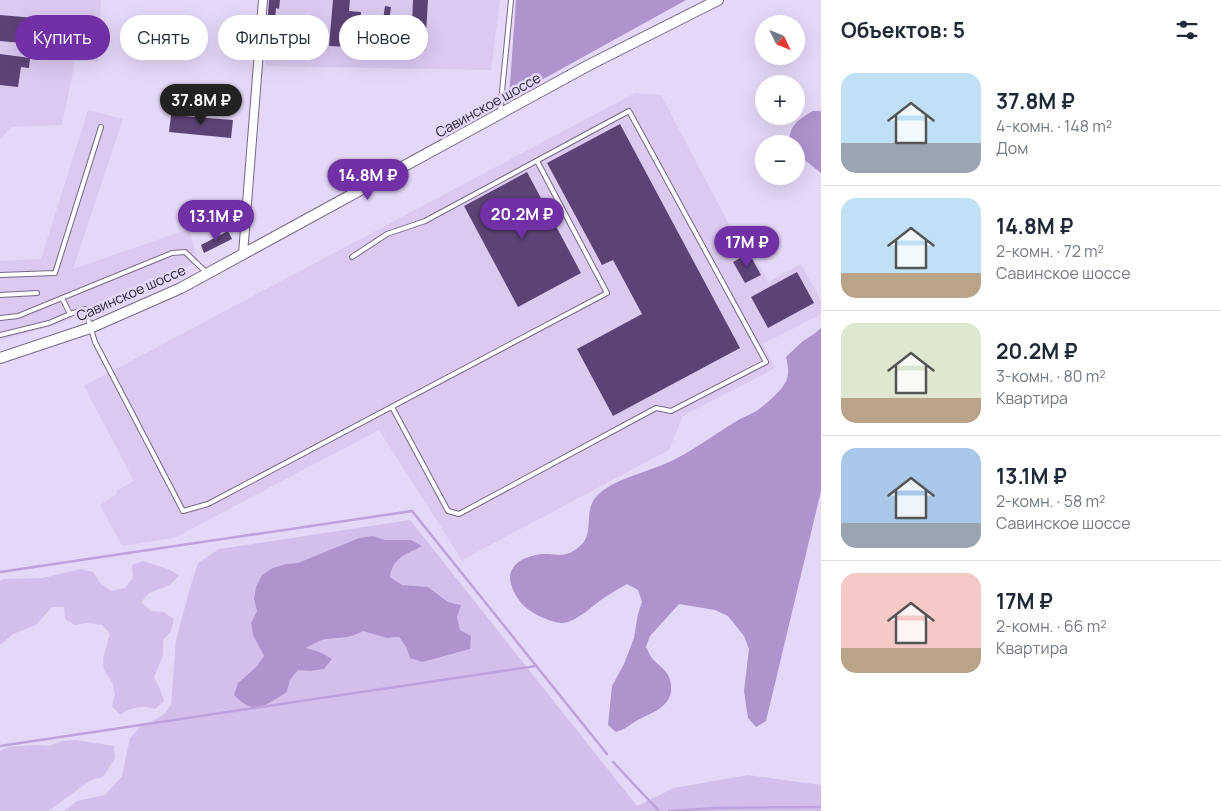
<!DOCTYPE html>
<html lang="ru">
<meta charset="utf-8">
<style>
:root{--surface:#fff;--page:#f2f2f3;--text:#1f2937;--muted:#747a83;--line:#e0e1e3;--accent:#7130a5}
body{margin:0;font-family:Manrope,sans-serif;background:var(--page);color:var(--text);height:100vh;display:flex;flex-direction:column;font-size:19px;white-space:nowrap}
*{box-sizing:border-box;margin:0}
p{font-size:16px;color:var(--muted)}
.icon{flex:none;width:28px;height:28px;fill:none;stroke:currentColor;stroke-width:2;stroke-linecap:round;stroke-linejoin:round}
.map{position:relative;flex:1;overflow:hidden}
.sheet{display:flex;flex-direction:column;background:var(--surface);width:400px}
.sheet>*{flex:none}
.top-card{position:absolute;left:15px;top:15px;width:475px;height:45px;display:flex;gap:10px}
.needle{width:32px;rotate:133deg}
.buttons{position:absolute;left:755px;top:15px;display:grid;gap:10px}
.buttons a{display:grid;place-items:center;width:50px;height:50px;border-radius:50%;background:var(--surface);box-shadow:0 5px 20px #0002;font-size:25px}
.price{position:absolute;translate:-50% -42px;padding:0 11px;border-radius:18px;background:var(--accent);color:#fff;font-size:16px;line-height:32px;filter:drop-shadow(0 1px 2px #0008)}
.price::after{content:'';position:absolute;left:50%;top:30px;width:15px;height:11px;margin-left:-8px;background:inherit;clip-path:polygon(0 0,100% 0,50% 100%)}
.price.active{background:#222;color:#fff}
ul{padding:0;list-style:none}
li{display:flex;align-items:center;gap:15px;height:125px;padding:0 20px}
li+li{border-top:1px solid var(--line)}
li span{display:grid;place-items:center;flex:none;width:140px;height:100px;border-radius:15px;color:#555}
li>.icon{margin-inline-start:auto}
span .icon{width:60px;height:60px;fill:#fffc;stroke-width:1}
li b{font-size:21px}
h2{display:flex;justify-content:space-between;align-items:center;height:60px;padding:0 20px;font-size:21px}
.tag{padding:0 18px;border-radius:22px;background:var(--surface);box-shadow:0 5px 20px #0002;font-size:18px;line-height:45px}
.tag.active{background:var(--accent);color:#fff}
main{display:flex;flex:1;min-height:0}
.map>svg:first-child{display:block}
.built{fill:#dbc9f0}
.green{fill:#d4bfec;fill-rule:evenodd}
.forest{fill:#ae93cd}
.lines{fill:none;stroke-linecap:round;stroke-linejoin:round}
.stream{stroke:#bda2dc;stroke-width:2.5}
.building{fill:#5c4376}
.service-casing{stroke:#766985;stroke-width:6}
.minor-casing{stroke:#766985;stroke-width:10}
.tertiary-casing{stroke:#766985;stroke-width:12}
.service{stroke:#fff;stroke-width:4}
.minor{stroke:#fff;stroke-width:8}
.tertiary{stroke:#fff;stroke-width:10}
.labels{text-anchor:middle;stroke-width:5;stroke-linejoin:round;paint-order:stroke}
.street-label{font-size:14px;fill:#292430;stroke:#e5d7f7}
</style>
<main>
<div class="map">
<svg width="821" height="811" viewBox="0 0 821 811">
<rect width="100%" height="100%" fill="#e5d7f7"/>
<g class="built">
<path d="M0 0H101L98 62 75 61 62 125 11 127 0 140Z"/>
<path d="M272 0H500L491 70 265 66Z"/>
<path d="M635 93 661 95 744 253 751 249 768 282 801 264 821 301V314L763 344 775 368 683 416 669 450 462 560 379 430 174 538 122 546 100 505 117 494 116 491 134 481 84 386Z"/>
<path d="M88 110 123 119 73 269 189 229 198 261 59 324 0 341V261L41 259Z"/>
</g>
<g class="green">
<path d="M410 520 637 806 674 788 748 775 821 785V811H64L77 801 105 795 122 776 130 738 140 727 162 716 171 705 176 640 190 588 198 563 219 549ZM373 536 384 540H411L421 546C405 555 394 558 390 577L402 585 428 587 448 602 461 605 457 617 460 630 410 658 406 647 399 637 387 638 363 631C347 640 344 637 328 639 321 640 312 645 306 648L320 652 332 659 324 668 310 671 298 669 290 680 287 692 238 683 257 666 264 656 253 635 251 623 286 564 298 563 359 538Z"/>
<path d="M143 561 168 569 179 575 170 585 149 593 141 602 151 611 163 612 174 619 171 631 163 640V655L154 677 160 689 164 701 155 709C141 705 133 707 120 715L112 706 115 694 112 682 104 670 103 658 110 634 102 625 87 623 75 625 65 619 64 607H52L36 625 13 634 0 645V581L4 579 43 578 81 569 93 572 100 583 111 591 125 588 133 578 132 565Z"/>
<path d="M75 740 114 746 115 758 103 777 91 780 48 811H0V751L8 747 36 745 49 746 62 741Z"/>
</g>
<g class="forest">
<path d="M516 0H686L509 98Z"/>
<path d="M813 111H821V173L796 153V144H790C787 127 800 118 813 111Z"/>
<path d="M821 328V491L766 721 756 727 748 718 744 691 749 649 744 636 728 616 715 610 679 604 650 636 646 647C648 650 649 654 651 657 656 664 666 669 669 677 679 705 653 712 636 721 628 726 626 729 616 732L608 725 612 686 624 664 634 638 638 614 642 602 638 590 627 584C620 588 613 592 607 596 595 603 576 623 562 623 555 623 543 618 537 615 524 608 515 598 511 584 505 562 531 553 549 554 552 554 556 555 560 555 567 555 575 551 580 546 595 534 583 511 596 497 612 479 645 473 667 463 690 453 710 437 732 424 740 418 750 415 758 410 766 404 781 391 785 383 790 375 788 366 786 357L803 341 814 334Z"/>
<path d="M373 536 385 540H411L422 546C405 555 393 558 390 577L402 585 428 587 448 602 461 605 457 617 460 630 471 636 470 649 422 662 410 658 406 647 399 637 387 638 363 631C349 639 343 637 328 639 321 639 313 645 306 648L320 652 332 659 324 669 310 671 298 670 290 680 287 692C265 705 255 717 234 695L238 683 257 666 264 656 253 635 251 623 257 611 254 599 256 587 262 575 273 568 286 564 298 563 359 538Z"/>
</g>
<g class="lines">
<g class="stream">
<path d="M0 572 412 511 607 754"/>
<path d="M0 746 536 666"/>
<path d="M613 762 659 811"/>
<path d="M669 811 717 808 821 807"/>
</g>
</g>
<g class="building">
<path d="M269 0H280L279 9 276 8 273 41H266Z"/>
<path d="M333 0H350L349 11 361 12 360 27 352 26 351 40H349L348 47 329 46Z"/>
<path d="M413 0H428L425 50 411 49Z"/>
<path d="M385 6 391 7 387 39H380Z"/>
<path d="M0 15 70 21 68 47 0 41Z"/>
<path d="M290 46 301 47 300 60 291 59V56L289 55Z"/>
<path d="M0 54 30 58 29 68 21 67 18 87 0 85Z"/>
<path d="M171 115 233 120 231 138 169 132Z"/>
<path d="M620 124 740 348 613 416 577 349 642 314 613 260 602 265 547 163Z"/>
<path d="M527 172 581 273 518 307 464 206Z"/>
<path d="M228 231 232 239 204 253 201 245Z"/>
<path d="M749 253 761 275 745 283 733 262Z"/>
<path d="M797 272 814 303 768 328 751 297Z"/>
</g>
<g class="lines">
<g class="service-casing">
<g id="service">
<path d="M260 45H274L296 34 318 32"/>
<path d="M500 112 511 0"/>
<path d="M352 257 387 234 425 221 629 111 766 362 671 411 656 408 459 514 448 511 392 407"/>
<path d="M0 275 55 273 101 127"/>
<path d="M0 295 37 293"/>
<path d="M62 298 70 314 85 309 95 342 183 511 208 504 607 293 537 161"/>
<path d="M0 318 18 316 172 253 185 252 207 273"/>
<path d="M0 335 49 323 70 314"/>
</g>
</g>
<g class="minor-casing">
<path id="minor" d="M243 254 263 0"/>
</g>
<g class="tertiary-casing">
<path id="tertiary" d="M0 358 90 328 181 288 589 65 718 0"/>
</g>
<use href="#service" class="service"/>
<use href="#minor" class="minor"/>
<use href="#tertiary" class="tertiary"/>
</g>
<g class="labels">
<g class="street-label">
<text transform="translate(488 105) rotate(-29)" y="5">Савинское шоссе</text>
<text transform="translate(131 293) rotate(-24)" y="5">Савинское шоссе</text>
</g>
</g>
</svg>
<div class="buttons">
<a><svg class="needle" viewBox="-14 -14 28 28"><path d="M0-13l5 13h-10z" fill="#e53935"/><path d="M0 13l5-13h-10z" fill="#747a83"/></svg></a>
<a>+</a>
<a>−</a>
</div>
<b class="price active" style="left:201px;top:126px">37.8M ₽</b>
<b class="price" style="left:368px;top:201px">14.8M ₽</b>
<b class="price" style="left:522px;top:240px">20.2M ₽</b>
<b class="price" style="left:216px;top:242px">13.1M ₽</b>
<b class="price" style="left:747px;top:268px">17M ₽</b>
<div class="top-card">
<a class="tag active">Купить</a>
<a class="tag">Снять</a>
<a class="tag">Фильтры</a>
<a class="tag">Новое</a>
</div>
</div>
<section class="sheet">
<h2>Объектов: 5<svg class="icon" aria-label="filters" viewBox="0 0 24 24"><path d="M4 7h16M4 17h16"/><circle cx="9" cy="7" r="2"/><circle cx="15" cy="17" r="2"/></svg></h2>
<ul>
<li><span style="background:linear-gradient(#bfe0f5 70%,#9aa5b1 0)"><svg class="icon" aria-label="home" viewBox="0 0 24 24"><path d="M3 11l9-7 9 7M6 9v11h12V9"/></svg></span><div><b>37.8M ₽</b><p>4-комн. · 148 m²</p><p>Дом</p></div></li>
<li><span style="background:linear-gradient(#bfe0f5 75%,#b9a48a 0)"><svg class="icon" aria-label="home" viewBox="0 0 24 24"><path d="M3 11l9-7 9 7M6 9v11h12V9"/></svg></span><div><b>14.8M ₽</b><p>2-комн. · 72 m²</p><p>Савинское шоссе</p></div></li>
<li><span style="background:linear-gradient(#dfe7d0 75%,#b9a48a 0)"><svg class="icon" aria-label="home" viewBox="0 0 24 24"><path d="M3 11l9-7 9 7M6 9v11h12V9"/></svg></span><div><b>20.2M ₽</b><p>3-комн. · 80 m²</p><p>Квартира</p></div></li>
<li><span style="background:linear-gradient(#a9c7e8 75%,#9aa5b1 0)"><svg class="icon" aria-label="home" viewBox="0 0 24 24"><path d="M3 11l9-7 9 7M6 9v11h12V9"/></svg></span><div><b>13.1M ₽</b><p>2-комн. · 58 m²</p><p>Савинское шоссе</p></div></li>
<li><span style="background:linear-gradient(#f6c9c9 75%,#b9a48a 0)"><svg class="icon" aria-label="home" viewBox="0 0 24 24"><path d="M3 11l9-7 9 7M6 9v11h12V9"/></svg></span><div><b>17M ₽</b><p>2-комн. · 66 m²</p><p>Квартира</p></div></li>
</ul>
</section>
</main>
